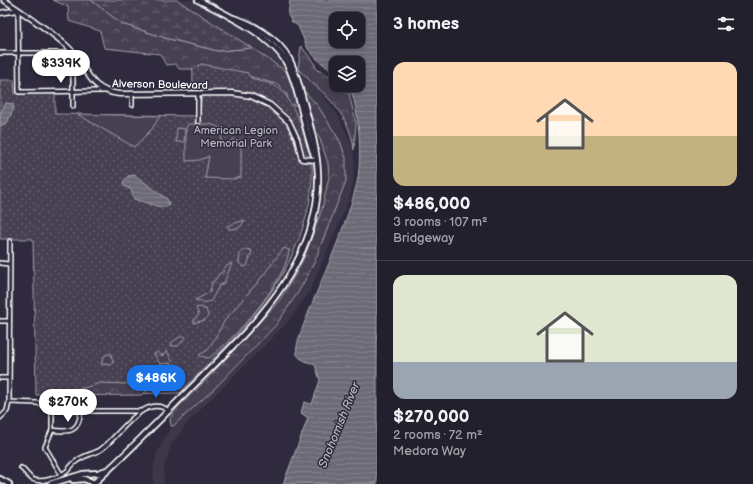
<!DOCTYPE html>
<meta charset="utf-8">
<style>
:root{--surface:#23202e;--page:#2b2836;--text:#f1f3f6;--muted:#a3a3aa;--line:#403e4a;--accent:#1a73e8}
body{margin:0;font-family:"Balsamiq Sans",sans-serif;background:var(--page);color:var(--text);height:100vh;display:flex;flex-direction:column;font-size:15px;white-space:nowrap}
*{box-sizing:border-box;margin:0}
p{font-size:13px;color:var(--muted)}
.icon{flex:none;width:22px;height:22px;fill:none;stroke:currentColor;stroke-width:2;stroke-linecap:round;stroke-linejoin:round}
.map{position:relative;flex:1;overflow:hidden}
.panel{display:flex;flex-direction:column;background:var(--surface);width:376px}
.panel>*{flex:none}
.buttons{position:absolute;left:329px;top:12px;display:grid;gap:8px}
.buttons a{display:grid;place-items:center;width:36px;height:36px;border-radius:8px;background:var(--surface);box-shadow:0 2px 6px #0003,0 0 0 1px var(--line);font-size:20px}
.price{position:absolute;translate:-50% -34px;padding:0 9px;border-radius:14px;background:#fff;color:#222;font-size:13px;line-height:26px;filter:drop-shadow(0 1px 2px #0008)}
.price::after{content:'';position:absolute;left:50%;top:24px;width:12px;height:9px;margin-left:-6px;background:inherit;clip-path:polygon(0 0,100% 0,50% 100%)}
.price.active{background:var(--accent);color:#fff}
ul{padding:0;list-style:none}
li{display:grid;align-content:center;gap:8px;height:212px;padding:0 16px}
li+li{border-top:1px solid var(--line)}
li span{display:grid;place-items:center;height:124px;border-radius:12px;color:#555}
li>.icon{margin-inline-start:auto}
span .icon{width:72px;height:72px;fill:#fffc;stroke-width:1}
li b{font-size:17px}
h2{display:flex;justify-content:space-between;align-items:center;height:48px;padding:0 16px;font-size:17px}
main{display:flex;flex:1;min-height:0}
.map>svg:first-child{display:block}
.built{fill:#3c3749}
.grass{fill:url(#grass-dots);stroke:#a2a0a8}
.forest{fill:url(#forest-crowns);stroke:#a2a0a8}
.wetland{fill:url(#wetland-marsh);stroke:#a2a0a8}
.garden{fill:#464152;stroke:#a2a0a8}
.water{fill:url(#water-rules);stroke:#a7a6ad;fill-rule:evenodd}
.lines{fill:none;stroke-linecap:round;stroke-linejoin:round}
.street-casing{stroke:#fff;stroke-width:6}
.secondary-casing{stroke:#fff;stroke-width:7}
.primary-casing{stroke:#fff;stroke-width:8}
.street{stroke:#2f2a3d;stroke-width:3}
.secondary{stroke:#2f2a3d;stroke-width:4}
.primary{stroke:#2f2a3d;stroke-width:4.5}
.labels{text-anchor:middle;stroke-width:3;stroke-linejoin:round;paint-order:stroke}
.street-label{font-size:11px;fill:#fff;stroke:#2f2a3d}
.park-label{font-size:11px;fill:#b5b3ba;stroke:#2f2a3d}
.water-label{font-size:12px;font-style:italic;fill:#b6b4bb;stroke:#2f2a3d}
</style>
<main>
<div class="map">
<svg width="377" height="484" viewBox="0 0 377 484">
<defs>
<pattern id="grass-dots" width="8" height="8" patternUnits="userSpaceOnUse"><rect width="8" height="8" fill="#464152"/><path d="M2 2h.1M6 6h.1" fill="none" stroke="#625e6c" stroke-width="1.8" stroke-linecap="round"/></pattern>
<pattern id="forest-crowns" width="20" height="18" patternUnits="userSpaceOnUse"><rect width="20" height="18" fill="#464152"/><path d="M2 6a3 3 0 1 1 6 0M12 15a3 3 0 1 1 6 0" fill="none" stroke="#625e6c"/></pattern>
<pattern id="wetland-marsh" width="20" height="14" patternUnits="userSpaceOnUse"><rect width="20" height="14" fill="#464152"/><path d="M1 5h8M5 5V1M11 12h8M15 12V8" fill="none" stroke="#625e6c"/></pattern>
<pattern id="water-rules" width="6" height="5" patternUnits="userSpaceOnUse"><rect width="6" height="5" fill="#6d6a77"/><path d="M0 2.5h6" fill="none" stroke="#83808b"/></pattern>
</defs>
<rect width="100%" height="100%" fill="#2f2a3d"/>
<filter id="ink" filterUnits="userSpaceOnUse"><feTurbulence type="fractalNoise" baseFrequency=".025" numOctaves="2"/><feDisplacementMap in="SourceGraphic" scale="8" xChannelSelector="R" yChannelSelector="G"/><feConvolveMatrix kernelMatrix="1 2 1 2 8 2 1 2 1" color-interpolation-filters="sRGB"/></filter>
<g filter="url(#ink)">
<path class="built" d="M177 0H198L270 46 301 72 314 84 339 117 352 146 355 163 353 185 347 205 309 293 286 324 188 422 171 445 164 466V484H153L154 464 157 453 167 433 175 423 211 392 276 325 287 310 316 234 324 180 323 158 307 95 287 72Z"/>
<path class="grass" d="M192 23 255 67 251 78C259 82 270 82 277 87 296 101 304 135 311 156L301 161 312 164C313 185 310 205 304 224 282 298 231 339 180 393L36 395 33 239H0V80H14L15 93H55V114L200 116 201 101 203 95 246 96 247 92 193 90Z"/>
<g class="forest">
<path d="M53 0H91L122 24 169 39 218 51 252 48 287 72 318 106 340 141 346 158V181L314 263 299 291 276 325 213 390 173 426H171L170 419 177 408 207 379 279 301 297 272 306 253 322 209 329 177 328 163 320 139 315 130 308 106 292 105 289 102 287 95 279 85 249 76 248 73 201 64 194 69H179L176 64 166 65 160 54 104 48 100 31 69 21 68 7Z"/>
<path d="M301 46 314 63 317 70 325 73 336 82V85H342L348 89 356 123 354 150C351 122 334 101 313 84 308 79 304 74 298 69Z"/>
<path d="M245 220 239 228 229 229 227 226Z"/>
<path d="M284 248 289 250C286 282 234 339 209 358L200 356 199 355 208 350 225 320 257 283Z"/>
<path d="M247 249 252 251 247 266 244 267 239 263 240 253Z"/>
<path d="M232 263 224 283 219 286 211 301 202 303V301L195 300 210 292 212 282 215 280 219 274 223 272 225 267Z"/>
<path d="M199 307 206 309 208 316 205 320 194 323V319L199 315 196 308Z"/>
<path d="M181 336 186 337 178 346H172L171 343Z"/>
<path d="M167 351 172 361 185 373 184 384 179 385 177 382 180 377 179 371 170 363 160 364 154 354 157 352 162 356Z"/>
<path d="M111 353 113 362 111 365 101 364 104 356Z"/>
<path d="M138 381 145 386 147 391 141 395 57 396 55 390 84 388 100 383 127 384Z"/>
</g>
<path class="wetland" d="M91 0H177L252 48 218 51 169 39 122 24Z"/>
<g class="garden">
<path d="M77 114 160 116 152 129 134 147Z"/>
<path d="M188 124H210L223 129 220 146 233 140H241V177L234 179 205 178 209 156 200 160 186 161V128Z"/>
<path d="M177 128 185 129 184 142H176Z"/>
</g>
<g class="water">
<path d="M290 0H377V484H283L308 418 301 413 304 402 312 404 320 380 315 365C309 362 299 360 297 354 294 345 306 320 309 311 326 269 346 227 357 183 361 165 360 135 357 116 355 106 354 94 347 85H358V63H336V75L317 59 308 49 298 26 292 22 288 15ZM336 19H358V41H336Z"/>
<path d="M6 103 13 104 14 108 7 123 0 126V114Z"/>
<path d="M135 175 167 199 169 204 167 207C163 209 141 201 134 199L131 190 124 186 123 182 128 176Z"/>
</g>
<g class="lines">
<g class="street-casing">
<g id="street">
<path d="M18 10 19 92 104 91"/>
<path d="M0 53H73V106"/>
<path d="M132 94V105"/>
<path d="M198 122V94"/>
<path d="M0 263 9 264"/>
<path d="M0 321H9"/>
<path d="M0 378H9"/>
<path d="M9 402 37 403 52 408 73 409 81 411H141"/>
<path d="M52 408V430L45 447 61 474"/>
<path d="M0 418 7 411 9 402 10 241"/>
<path d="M52 430C71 433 79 431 81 411"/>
<path d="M21 468C25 471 28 476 32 479 41 484 60 477 67 471 71 467 73 463 78 460 85 455 93 454 100 450 118 439 144 391 169 411"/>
</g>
</g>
<g class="secondary-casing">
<g id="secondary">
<path d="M4 0C25 14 48 29 67 46 88 65 86 90 119 94L232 93 251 96 270 105 289 122 297 139 302 159 317 160"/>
<path d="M0 13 18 10"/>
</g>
</g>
<g class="primary-casing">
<g id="primary">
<path d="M198 0C226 14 275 37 288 66 301 94 303 127 314 155"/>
<path d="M0 479 9 484"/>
<path d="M73 480 84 479 95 483"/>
<path d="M50 484 83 474 98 473 107 470"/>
<path d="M93 484C129 452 163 416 197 382 254 325 321 262 318 174 317 149 310 125 303 100 295 70 291 50 263 32 254 26 244 21 233 18"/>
</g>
</g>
<use href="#street" class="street"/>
<use href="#secondary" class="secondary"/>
<use href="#primary" class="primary"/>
</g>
</g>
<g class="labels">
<g class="street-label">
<text transform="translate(160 84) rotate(1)" y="4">Alverson Boulevard</text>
</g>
<g class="park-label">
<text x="236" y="134">American Legion<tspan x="236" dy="13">Memorial Park</tspan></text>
</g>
<g class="water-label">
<text transform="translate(339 425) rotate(-68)" y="4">Snohomish River</text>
</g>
</g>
</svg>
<div class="buttons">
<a><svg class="icon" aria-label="locate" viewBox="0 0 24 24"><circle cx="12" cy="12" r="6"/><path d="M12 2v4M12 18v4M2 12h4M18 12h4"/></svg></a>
<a><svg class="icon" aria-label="layers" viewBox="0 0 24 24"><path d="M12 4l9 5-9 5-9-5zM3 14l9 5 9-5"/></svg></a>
</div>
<b class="price" style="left:61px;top:84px">$339K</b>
<b class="price active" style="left:156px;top:399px">$486K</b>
<b class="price" style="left:68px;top:423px">$270K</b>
</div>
<section class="panel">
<h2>3 homes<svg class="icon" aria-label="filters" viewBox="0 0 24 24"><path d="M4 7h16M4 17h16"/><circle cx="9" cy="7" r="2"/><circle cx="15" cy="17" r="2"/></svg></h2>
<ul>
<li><span style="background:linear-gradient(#ffd9b3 60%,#c2b280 0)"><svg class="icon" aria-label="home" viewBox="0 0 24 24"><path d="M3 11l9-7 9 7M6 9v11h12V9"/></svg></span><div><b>$486,000</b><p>3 rooms · 107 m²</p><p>Bridgeway</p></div></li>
<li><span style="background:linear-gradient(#dfe7d0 70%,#9aa5b1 0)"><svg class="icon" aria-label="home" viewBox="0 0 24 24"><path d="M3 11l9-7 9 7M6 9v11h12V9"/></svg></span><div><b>$270,000</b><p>2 rooms · 72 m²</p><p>Medora Way</p></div></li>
</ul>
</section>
</main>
